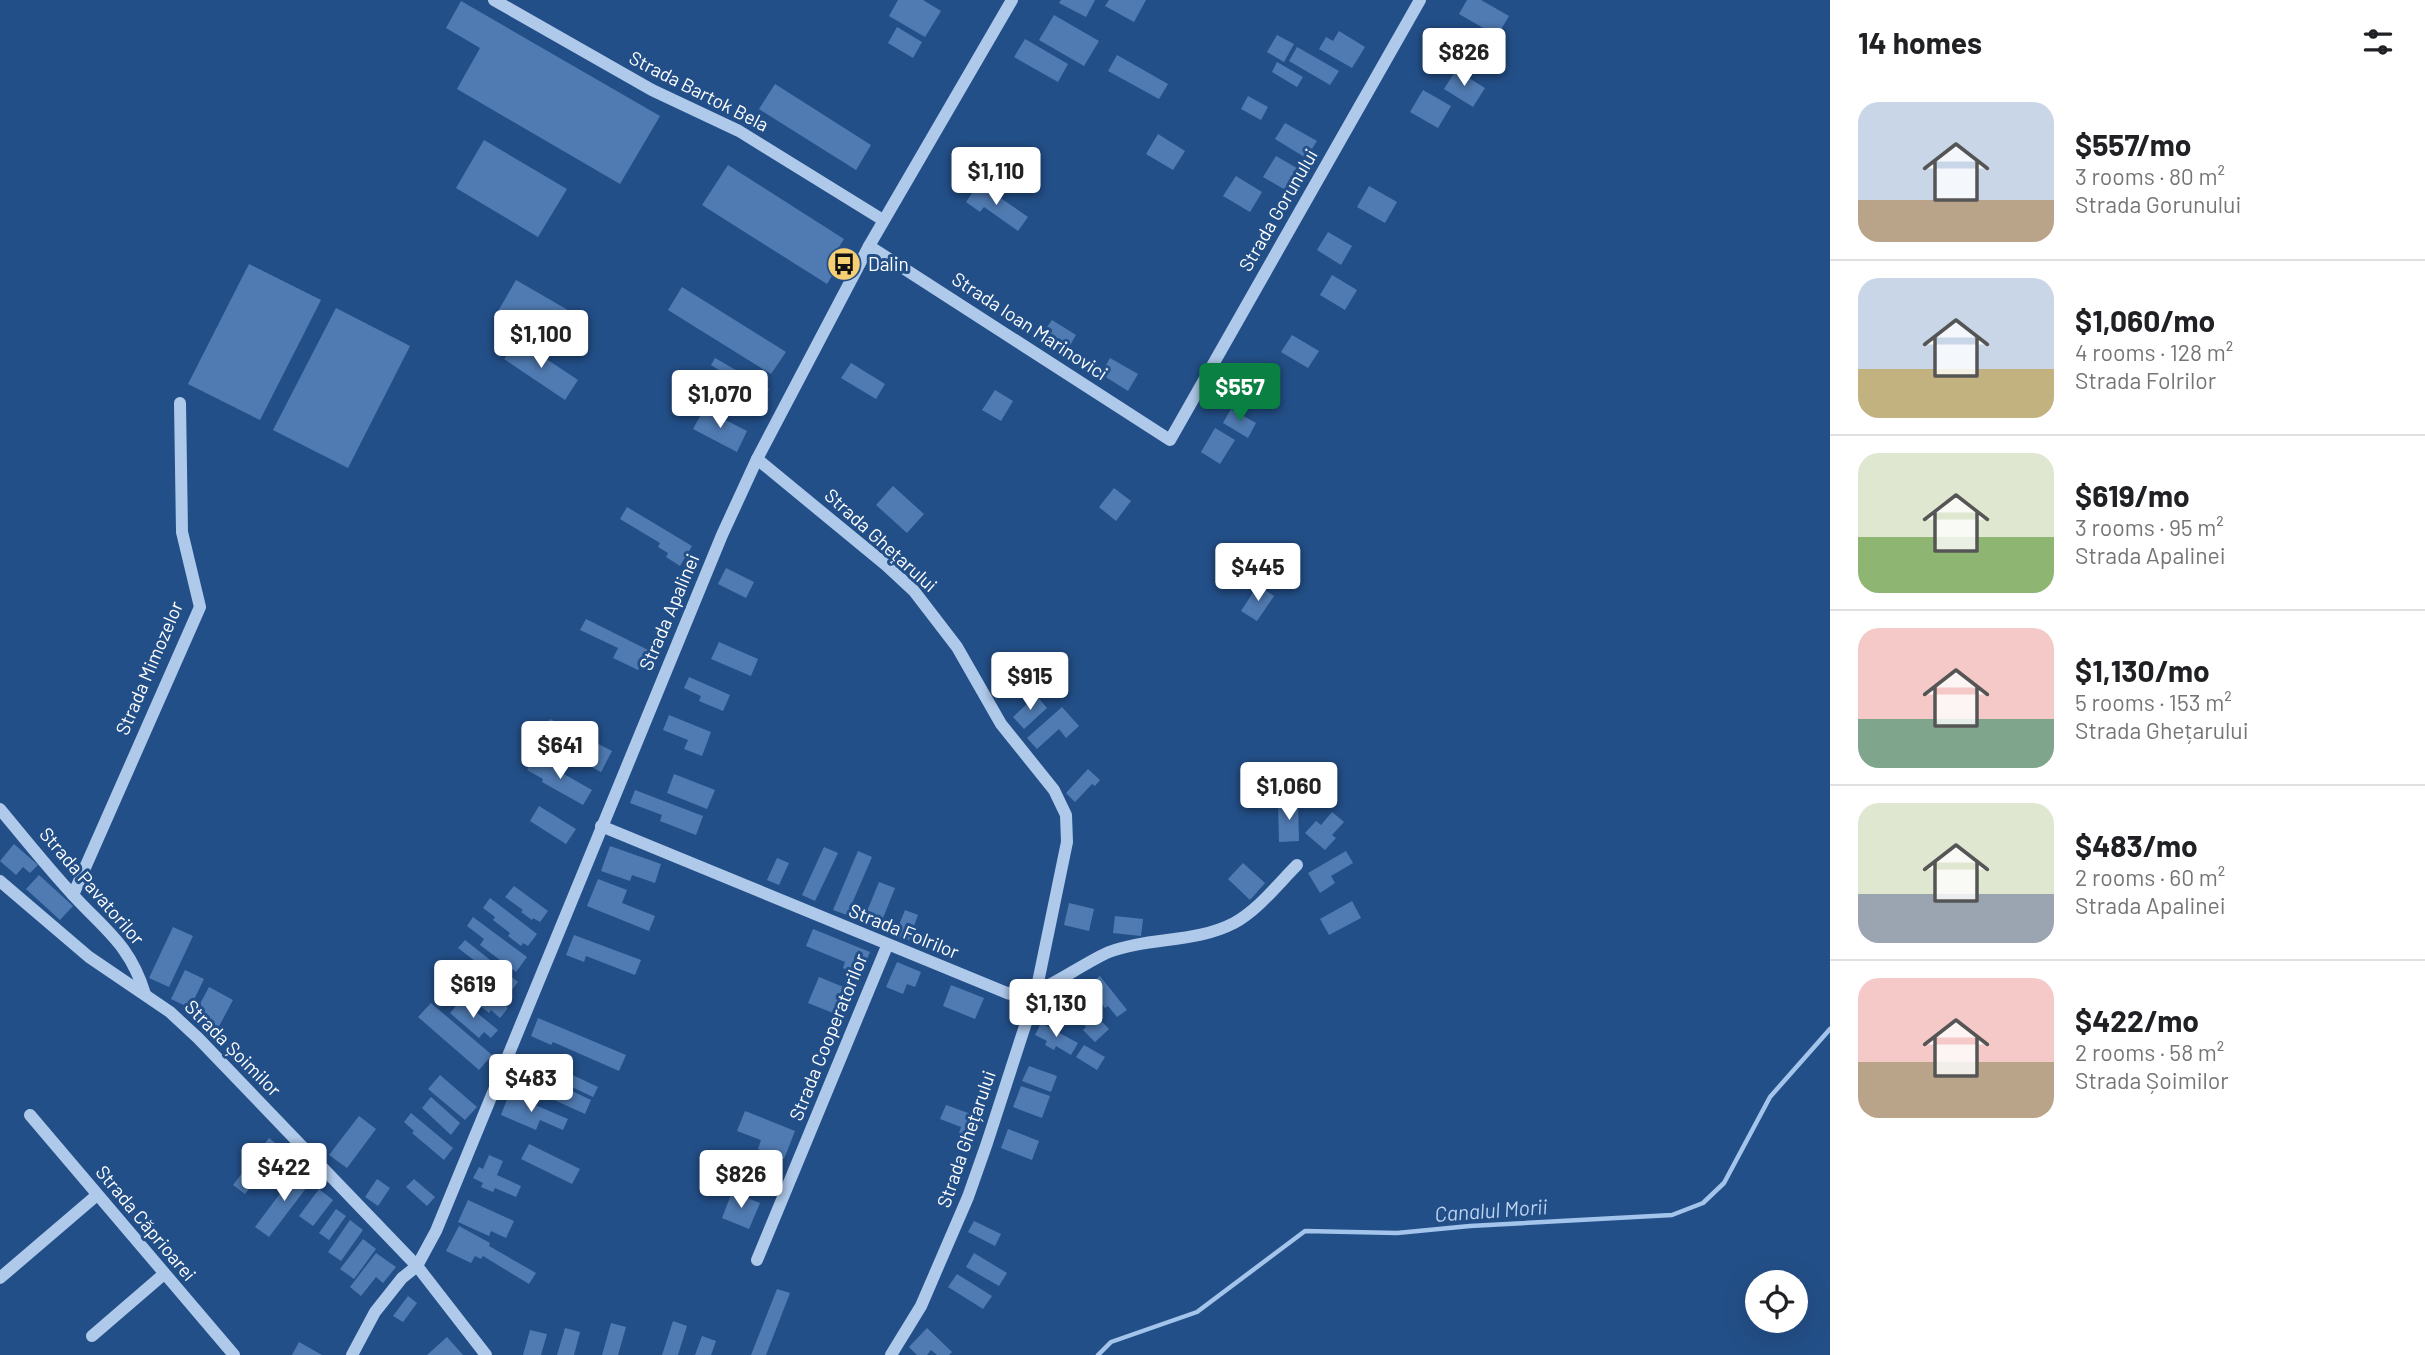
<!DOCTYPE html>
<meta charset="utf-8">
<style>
:root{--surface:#fff;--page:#f6f6f6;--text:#202124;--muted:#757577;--line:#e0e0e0;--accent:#0b8043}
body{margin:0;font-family:Barlow,sans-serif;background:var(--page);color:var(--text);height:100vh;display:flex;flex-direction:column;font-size:26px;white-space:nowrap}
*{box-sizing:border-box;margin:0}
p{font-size:23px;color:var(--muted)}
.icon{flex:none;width:38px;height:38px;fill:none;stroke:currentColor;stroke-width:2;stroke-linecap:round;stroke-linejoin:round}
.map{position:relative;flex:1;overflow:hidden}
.details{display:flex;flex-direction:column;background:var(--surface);width:595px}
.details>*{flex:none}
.controls{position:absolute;left:1745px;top:1270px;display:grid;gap:14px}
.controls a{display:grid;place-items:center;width:63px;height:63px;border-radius:50%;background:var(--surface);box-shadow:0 7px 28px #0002;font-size:35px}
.price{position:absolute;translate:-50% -60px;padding:0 16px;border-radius:7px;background:#fff;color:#222;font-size:23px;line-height:46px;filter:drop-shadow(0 2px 4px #0008)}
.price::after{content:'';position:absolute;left:50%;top:42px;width:21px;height:16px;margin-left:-10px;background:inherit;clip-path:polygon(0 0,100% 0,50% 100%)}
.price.selected{background:var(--accent);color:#fff}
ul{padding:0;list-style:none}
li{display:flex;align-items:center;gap:21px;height:175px;padding:0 28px}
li+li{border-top:2px solid var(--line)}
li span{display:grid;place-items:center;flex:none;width:196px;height:140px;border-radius:21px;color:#555}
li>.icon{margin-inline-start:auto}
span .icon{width:84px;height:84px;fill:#fffc;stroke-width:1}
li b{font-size:30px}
h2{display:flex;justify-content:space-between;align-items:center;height:84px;padding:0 28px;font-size:30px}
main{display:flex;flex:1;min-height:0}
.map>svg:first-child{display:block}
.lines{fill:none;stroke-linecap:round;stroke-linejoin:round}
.stream{stroke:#a3c4eb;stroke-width:4.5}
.building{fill:#507bb2}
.minor{stroke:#afc9ea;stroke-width:12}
.labels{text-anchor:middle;stroke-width:6;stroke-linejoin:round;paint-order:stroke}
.street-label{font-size:19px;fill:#fff;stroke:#234f88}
.poi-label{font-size:19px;fill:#fff;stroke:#234f88;text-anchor:start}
.water-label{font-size:21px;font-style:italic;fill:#bbd3f1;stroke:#234f88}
</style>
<main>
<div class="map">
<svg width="1830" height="1355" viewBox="0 0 1830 1355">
<rect width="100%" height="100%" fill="#234f88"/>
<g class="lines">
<path class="stream" d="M1098 1355 1111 1342 1197 1312 1305 1231 1397 1233 1470 1226 1672 1215 1703 1203 1724 1183 1770 1097 1830 1029"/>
</g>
<g class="building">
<path d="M898 0H923L941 11 925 37 889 16Z"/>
<path d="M1061 0H1095L1086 17 1059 3Z"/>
<path d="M1109 0H1146L1134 22 1105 6Z"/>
<path d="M1467 0H1481L1509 16 1497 36 1459 14Z"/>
<path d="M461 1 660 116 620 184 457 89 480 48 446 28Z"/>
<path d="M1054 15 1099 41 1084 66 1039 40Z"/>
<path d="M897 27 922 42 913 58 888 43Z"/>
<path d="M1339 31 1365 47 1352 68 1319 49 1326 37 1333 41Z"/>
<path d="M1277 35 1294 44 1284 62 1267 52Z"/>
<path d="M1025 39 1068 64 1058 82 1014 57Z"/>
<path d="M1297 47 1339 71 1330 85 1289 61Z"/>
<path d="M1117 55 1168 84 1159 99 1108 71Z"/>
<path d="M1277 62 1303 77 1297 87 1272 72Z"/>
<path d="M1456 70 1485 88 1473 107 1444 89Z"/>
<path d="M775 84 871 145 856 170 759 109Z"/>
<path d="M1423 90 1451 106 1438 128 1410 112Z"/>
<path d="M1248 96 1268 107 1261 120 1241 109Z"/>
<path d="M1285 123 1317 141 1306 158 1275 139Z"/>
<path d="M1158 134 1185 151 1173 170 1146 154Z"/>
<path d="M484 140 567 189 538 237 456 188Z"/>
<path d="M1276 156 1302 171 1289 192 1263 177Z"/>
<path d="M728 165 844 239 830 261 838 266 827 284 702 205Z"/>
<path d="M1236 176 1262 192 1250 212 1223 196Z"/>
<path d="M979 183 1028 217 1018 231 984 207 980 212 966 202Z"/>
<path d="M1369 186 1397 202 1385 223 1357 207Z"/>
<path d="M1328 232 1352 246 1341 265 1317 250Z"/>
<path d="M249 264 321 300 260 420 188 384Z"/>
<path d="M1332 275 1357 290 1345 310 1320 295Z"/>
<path d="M516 280 580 317 561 350 497 313Z"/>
<path d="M682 287 786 352 771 374 668 310Z"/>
<path d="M336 308 410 346 348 468 273 430Z"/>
<path d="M1052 320 1076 335 1066 352 1041 336Z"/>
<path d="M1292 335 1319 351 1308 368 1281 352Z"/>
<path d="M518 340 578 380 565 400 504 359Z"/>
<path d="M715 358 769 389 760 404 721 381 725 374 711 365Z"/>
<path d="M1110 358 1138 374 1128 391 1101 374Z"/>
<path d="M851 363 885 384 876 399 841 378Z"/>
<path d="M995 390 1013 401 1001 421 982 410Z"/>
<path d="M704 409 747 431 737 452 693 429Z"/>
<path d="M1231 409 1256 423 1248 438 1223 423Z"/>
<path d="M1215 428 1235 440 1220 464 1201 452Z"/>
<path d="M893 486 924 514 907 533 876 505Z"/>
<path d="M1114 488 1131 501 1116 521 1099 507Z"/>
<path d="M627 507 692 546 680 566 666 557 668 553 658 547 660 543 620 519Z"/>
<path d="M726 568 754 582 746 598 718 584Z"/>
<path d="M1258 585 1274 596 1257 621 1241 611Z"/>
<path d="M586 619 648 650 638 670 613 658 618 648 580 630Z"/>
<path d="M719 642 758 659 751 676 711 659Z"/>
<path d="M689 677 730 695 723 711 699 701 701 696 684 688Z"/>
<path d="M1036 695 1047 708 1024 729 1013 717Z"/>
<path d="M1062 707 1079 726 1066 738 1059 729 1037 749 1027 738Z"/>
<path d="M669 715 711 732 702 756 684 749 688 740 663 730Z"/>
<path d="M550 719 612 751 601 772 571 756 575 748 558 739 549 757 534 749Z"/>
<path d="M534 757 592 790 583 805 542 782 543 779 527 770Z"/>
<path d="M1088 769 1100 780 1095 786 1092 784 1075 802 1066 793Z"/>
<path d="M674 774 715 790 707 809 667 793Z"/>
<path d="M635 790 703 816 696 835 660 821 662 815 630 803Z"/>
<path d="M1298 802 1299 841 1279 842 1278 803Z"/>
<path d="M539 806 576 829 566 844 530 821Z"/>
<path d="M1332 812 1344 822 1332 835 1336 838 1325 850 1305 833 1316 821 1321 825Z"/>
<path d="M14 844 38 865 30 873 23 867 16 875 0 861Z"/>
<path d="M610 846 661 864 655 883 632 875 630 881 601 871Z"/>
<path d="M824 847 838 853 815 901 802 895Z"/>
<path d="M858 851 872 857 847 915 833 910Z"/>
<path d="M1346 851 1353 863 1331 876 1335 883 1320 893 1308 873Z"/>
<path d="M777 858 789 863 779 885 767 880Z"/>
<path d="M1243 863 1265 883 1250 900 1228 879Z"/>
<path d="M39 875 73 906 60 920 26 889Z"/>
<path d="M598 879 627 890 622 903 655 916 649 931 587 906Z"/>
<path d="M879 882 895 888 879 928 863 921Z"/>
<path d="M514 886 548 911 540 922 533 918 532 920 521 912 523 910 505 897Z"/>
<path d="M490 898 537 934 528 946 523 943 521 946 508 936 510 933 493 920 495 917 483 908Z"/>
<path d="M1352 901 1361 918 1329 935 1320 919Z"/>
<path d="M1069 903 1094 909 1089 931 1064 925Z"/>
<path d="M905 910 918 915 909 940 895 935Z"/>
<path d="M1115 916 1143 919 1141 936 1113 933Z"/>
<path d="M473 917 527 957 516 972 480 945 484 939 467 926Z"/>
<path d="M173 927 193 936 169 987 149 978Z"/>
<path d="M813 929 870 952 860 976 843 968 845 962 806 946Z"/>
<path d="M574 935 641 960 635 975 586 956 584 962 566 955Z"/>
<path d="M465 940 518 982 508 995 472 965 475 961 458 948Z"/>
<path d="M897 962 921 972 915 987 907 984 903 994 886 987Z"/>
<path d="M185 970 204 979 190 1008 171 999Z"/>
<path d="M1100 976 1127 1010 1117 1017 1108 1006 1105 1008 1088 986Z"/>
<path d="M819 977 853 991 843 1017 808 1003Z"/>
<path d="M474 979 508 1008 500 1018 491 1010 489 1013 463 992Z"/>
<path d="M951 985 984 998 975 1019 943 1006Z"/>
<path d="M209 987 233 1000 217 1030 193 1017Z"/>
<path d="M1073 992 1109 1029 1095 1042 1083 1030 1086 1027 1062 1002Z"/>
<path d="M461 1000 498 1030 491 1038 484 1032 479 1038 450 1013Z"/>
<path d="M431 1003 492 1055 479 1070 418 1017Z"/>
<path d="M538 1018 626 1055 619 1071 553 1042 551 1045 531 1036Z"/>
<path d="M1041 1023 1078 1043 1071 1055 1056 1046 1054 1050 1045 1045 1047 1041 1035 1035Z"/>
<path d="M1084 1045 1105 1057 1097 1070 1076 1057Z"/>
<path d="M519 1066 591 1100 585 1114 512 1081Z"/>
<path d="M1029 1066 1057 1076 1051 1092 1022 1081Z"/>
<path d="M562 1070 598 1087 593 1097 557 1080Z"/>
<path d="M440 1075 477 1107 465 1120 428 1089Z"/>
<path d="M1021 1086 1050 1096 1042 1118 1013 1107Z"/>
<path d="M509 1094 568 1119 563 1130 540 1120 536 1130 501 1115Z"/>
<path d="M431 1097 460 1123 451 1135 422 1108Z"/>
<path d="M946 1105 982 1118 973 1142 958 1136 961 1127 940 1119Z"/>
<path d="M745 1111 795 1131 784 1159 758 1149 761 1140 737 1131Z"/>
<path d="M411 1113 453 1148 444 1160 412 1133 414 1131 404 1122Z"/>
<path d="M359 1116 376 1129 347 1168 329 1155Z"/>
<path d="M1008 1129 1039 1141 1032 1160 1001 1148Z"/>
<path d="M269 1138 286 1151 271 1171 266 1167 245 1194 233 1185Z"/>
<path d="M529 1144 580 1169 572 1184 521 1159Z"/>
<path d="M489 1155 503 1161 497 1175 521 1186 516 1197 495 1188 493 1192 481 1187 483 1183 473 1178 479 1167 483 1169Z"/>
<path d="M299 1168 313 1179 269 1237 255 1227Z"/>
<path d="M377 1179 390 1188 378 1206 365 1197Z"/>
<path d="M414 1179 435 1197 427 1206 406 1187Z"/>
<path d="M319 1189 333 1200 313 1226 299 1216Z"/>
<path d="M732 1192 760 1203 749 1229 722 1218Z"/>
<path d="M468 1200 514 1221 506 1238 491 1231 489 1236 458 1222Z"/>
<path d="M336 1209 346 1216 329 1240 319 1233Z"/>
<path d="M350 1220 363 1230 341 1261 328 1252Z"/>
<path d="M974 1221 1001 1234 995 1246 968 1232Z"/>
<path d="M459 1226 490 1243 489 1246 536 1273 529 1284 483 1256 481 1259 475 1256 471 1263 446 1251Z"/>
<path d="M363 1239 376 1249 354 1279 340 1269Z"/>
<path d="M376 1253 396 1267 383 1283 376 1277 361 1296 350 1287Z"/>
<path d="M974 1253 1007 1273 999 1286 966 1267Z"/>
<path d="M957 1274 992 1296 983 1309 948 1287Z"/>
<path d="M777 1289 790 1293 766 1355H751Z"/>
<path d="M408 1296 417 1303 403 1322 393 1316Z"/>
<path d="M673 1321 687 1326 678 1355H662Z"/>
<path d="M611 1323 626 1327 618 1355H602Z"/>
<path d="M565 1328 580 1332 574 1355H557Z"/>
<path d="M927 1328 952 1352 949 1355H937L931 1350 927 1355H917L909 1347Z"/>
<path d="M530 1330 547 1334 541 1355H523Z"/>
<path d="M702 1336 716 1341 711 1355H695Z"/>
<path d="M447 1337 463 1355H427Z"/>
<path d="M299 1342 322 1355H292Z"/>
</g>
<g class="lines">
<g class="minor">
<path d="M494 0 652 90 739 131 883 220"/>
<path d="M869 246 1170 440 1420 0"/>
<path d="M757 459 886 565 914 591 957 647 1001 724 1054 790 1066 815 1067 842 1036 992 987 1143 968 1197 921 1306 891 1355"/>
<path d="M0 809C24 838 48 868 73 895 106 931 130 945 145 994"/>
<path d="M601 826 1007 993C1012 994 1018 996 1023 996 1039 995 1087 961 1109 952 1149 937 1196 943 1234 923 1258 910 1278 884 1297 865"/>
<path d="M0 881 89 957 170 1012 198 1038 417 1266 486 1355"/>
<path d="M73 895 200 607 182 532 180 403"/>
<path d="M30 1115 234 1355"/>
<path d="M757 1260 887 946"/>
<path d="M0 1278 97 1195"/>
<path d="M92 1336 164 1274"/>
<path d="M352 1355 375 1312 402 1278 417 1266 436 1231 722 535 757 459 869 246 1012 0"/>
</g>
</g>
<defs>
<g id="bus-disc" transform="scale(1.75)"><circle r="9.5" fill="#f5cf72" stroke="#234f88"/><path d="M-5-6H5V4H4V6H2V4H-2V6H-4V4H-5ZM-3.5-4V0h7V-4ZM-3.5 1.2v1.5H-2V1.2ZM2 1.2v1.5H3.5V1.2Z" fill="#111"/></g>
</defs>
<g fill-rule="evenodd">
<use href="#bus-disc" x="844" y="264"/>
</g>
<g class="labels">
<g class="street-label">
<text transform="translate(699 91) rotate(27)" y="7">Strada Bartok Bela</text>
<text transform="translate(1278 210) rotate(-60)" y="7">Strada Gorunului</text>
<text transform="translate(1030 326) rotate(33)" y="7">Strada Ioan Marinovici</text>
<text transform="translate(881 540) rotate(42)" y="7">Strada Ghețarului</text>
<text transform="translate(669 612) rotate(-67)" y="7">Strada Apalinei</text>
<text transform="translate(149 668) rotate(-67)" y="7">Strada Mimozelor</text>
<text transform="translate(92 886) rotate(49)" y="7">Strada Pavatorilor</text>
<text transform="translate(904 931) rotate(22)" y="7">Strada Folrilor</text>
<text transform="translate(828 1037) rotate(-68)" y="7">Strada Cooperatorilor</text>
<text transform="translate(233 1048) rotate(45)" y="7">Strada Șoimilor</text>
<text transform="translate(966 1139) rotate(-71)" y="7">Strada Ghețarului</text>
<text transform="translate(146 1223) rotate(50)" y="7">Strada Căprioarei</text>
</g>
<g class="poi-label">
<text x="868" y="271">Dalin</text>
</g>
<g class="water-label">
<text transform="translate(1491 1211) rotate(-4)" y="7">Canalul Morii</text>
</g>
</g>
</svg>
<div class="controls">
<a><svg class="icon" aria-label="locate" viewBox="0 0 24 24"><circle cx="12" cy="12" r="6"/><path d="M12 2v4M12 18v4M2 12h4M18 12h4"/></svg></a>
</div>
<b class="price" style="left:1464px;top:88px">$826</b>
<b class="price" style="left:996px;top:207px">$1,110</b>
<b class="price" style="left:541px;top:370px">$1,100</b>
<b class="price selected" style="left:1240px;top:423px">$557</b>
<b class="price" style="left:720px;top:430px">$1,070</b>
<b class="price" style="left:1258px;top:603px">$445</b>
<b class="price" style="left:1030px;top:712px">$915</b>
<b class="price" style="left:560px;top:781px">$641</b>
<b class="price" style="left:1289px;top:822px">$1,060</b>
<b class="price" style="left:473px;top:1020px">$619</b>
<b class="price" style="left:1056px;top:1039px">$1,130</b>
<b class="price" style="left:531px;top:1114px">$483</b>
<b class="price" style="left:284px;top:1203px">$422</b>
<b class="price" style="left:741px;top:1210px">$826</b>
</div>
<section class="details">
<h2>14 homes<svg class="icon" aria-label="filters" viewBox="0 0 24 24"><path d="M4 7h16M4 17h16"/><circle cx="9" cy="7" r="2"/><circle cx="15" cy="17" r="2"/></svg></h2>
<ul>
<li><span style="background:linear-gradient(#c9d6e8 70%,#b9a48a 0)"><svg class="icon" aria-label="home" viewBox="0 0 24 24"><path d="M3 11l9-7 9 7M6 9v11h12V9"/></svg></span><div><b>$557/mo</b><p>3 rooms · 80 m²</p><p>Strada Gorunului</p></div></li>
<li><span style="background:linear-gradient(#c9d6e8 65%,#c2b280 0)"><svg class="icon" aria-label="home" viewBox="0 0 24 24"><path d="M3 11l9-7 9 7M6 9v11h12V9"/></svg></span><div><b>$1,060/mo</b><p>4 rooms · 128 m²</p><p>Strada Folrilor</p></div></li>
<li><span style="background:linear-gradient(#dfe7d0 60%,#8fb573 0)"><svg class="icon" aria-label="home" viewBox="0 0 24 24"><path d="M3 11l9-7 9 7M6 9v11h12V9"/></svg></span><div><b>$619/mo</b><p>3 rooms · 95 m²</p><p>Strada Apalinei</p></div></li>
<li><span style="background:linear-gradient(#f6c9c9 65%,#7fa58c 0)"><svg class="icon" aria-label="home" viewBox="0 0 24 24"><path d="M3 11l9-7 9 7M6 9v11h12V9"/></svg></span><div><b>$1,130/mo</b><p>5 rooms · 153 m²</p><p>Strada Ghețarului</p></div></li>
<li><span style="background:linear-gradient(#dfe7d0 65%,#9aa5b1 0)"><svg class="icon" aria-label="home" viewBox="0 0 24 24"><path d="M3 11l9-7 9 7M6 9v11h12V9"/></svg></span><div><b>$483/mo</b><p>2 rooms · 60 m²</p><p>Strada Apalinei</p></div></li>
<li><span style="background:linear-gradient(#f6c9c9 60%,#b9a48a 0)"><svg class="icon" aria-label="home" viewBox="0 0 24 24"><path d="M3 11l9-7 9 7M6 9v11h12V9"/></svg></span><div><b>$422/mo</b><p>2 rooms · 58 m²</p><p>Strada Șoimilor</p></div></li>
</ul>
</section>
</main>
